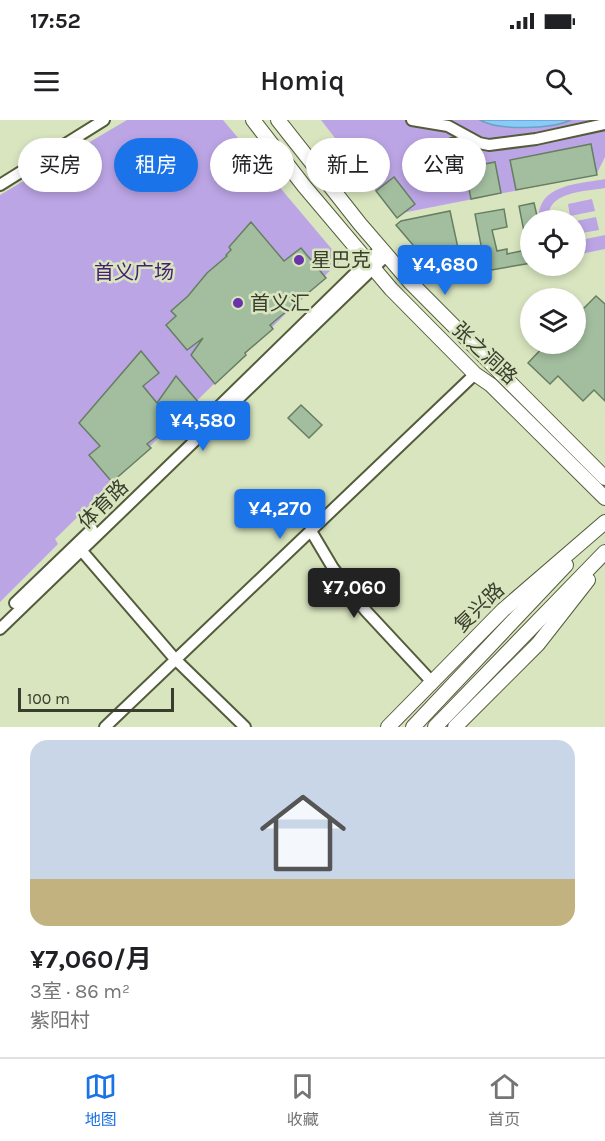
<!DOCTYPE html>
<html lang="zh">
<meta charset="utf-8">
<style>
:root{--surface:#fff;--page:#f2f2f2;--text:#202124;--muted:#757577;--line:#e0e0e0;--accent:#1a73e8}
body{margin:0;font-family:Karla,"Noto Sans SC",sans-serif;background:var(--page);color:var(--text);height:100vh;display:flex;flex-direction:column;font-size:22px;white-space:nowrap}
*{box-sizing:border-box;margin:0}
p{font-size:20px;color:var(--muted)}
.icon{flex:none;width:33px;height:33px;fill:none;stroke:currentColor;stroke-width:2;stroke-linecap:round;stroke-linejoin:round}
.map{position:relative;height:607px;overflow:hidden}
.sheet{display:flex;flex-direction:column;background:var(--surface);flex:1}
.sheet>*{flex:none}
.top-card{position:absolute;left:18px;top:18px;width:570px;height:54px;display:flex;gap:12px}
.fabs{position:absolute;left:520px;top:90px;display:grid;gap:12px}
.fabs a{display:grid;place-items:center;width:66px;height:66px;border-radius:50%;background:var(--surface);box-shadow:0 3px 9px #0003;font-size:30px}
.scale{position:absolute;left:18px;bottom:15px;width:156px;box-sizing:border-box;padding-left:6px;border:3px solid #393d2e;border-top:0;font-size:16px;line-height:21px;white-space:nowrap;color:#393d2e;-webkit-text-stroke:4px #d9e5bf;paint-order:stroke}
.price{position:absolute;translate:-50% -51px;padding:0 14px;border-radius:6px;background:var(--accent);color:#fff;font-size:20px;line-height:39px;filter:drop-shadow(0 2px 3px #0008)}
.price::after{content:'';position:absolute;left:50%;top:36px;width:18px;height:14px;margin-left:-9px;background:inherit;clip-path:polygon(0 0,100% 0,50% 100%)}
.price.current{background:#222;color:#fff}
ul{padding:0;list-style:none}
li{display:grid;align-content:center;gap:12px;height:318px;padding:0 30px}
li span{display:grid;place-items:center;height:186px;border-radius:18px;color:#555}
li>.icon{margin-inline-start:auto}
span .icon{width:108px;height:108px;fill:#fffc;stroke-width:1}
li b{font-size:26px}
.tag{padding:0 21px;border-radius:27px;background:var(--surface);box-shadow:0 3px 9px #0003;font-size:21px;line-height:54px}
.tag.current{background:var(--accent);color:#fff}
.status{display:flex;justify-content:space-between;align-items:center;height:42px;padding:0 30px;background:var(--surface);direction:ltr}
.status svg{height:16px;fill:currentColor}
header{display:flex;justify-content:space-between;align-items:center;height:78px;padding:0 30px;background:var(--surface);font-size:27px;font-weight:600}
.tab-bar{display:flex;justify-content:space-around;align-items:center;height:84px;border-top:2px solid var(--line);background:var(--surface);font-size:16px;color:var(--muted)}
.tab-bar a{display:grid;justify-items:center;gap:3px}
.tab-bar .current{color:var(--accent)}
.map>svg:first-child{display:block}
.green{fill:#bca5e5}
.water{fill:#86cbfc;stroke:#6fa0be;stroke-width:1.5}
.building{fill:#a3be9f;stroke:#667f62;stroke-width:1.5}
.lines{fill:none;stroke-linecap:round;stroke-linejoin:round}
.minor-casing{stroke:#535c3b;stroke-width:14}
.major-casing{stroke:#535c3b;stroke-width:16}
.minor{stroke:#fff;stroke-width:10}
.major{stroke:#fff;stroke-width:14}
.poi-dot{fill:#6b33aa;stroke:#d9e5bf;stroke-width:2}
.labels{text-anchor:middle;stroke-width:5;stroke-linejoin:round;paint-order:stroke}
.poi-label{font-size:20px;fill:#393d2e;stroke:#d9e5bf;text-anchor:start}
.park-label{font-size:20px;fill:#45216f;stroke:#d9e5bf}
.street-label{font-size:20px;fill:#393d2e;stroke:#d9e5bf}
</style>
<div class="status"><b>17:52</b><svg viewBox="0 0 49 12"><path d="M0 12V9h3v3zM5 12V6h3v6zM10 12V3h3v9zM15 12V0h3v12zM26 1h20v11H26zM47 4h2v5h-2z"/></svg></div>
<header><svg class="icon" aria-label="menu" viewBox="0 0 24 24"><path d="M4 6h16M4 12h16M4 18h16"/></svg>Homiq<svg class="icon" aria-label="search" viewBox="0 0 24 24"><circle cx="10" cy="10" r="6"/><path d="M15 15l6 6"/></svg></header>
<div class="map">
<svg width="605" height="607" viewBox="0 0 605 607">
<rect width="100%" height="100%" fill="#d9e5bf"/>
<g class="green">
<path d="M127 0H223L341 140 55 419 58 424 0 482V75Z"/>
<path d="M321 0H605V37L596 55 402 93 397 98Z"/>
<path d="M605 59V68C583 72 547 71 548 100H539C537 64 579 64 605 59Z"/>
<path d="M592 79 595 91 570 96 568 84Z"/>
<path d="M596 97 599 110 576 114V101Z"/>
<path d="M605 115V129L576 135V121Z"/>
</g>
<path class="water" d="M480 0H571C551 9 499 11 480 0Z"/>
<g class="building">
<path d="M591 24 597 55 516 70 510 40Z"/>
<path d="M495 42 501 73 471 79 465 48Z"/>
<path d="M394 57 415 84 397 98 376 71Z"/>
<path d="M534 83 538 100H531V127H527L519 86Z"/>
<path d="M504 89 507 107 492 110 497 131 507 129V134L531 129V143L486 151 475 94Z"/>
<path d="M450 91 464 156 448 159 422 130 419 132 396 105 401 101Z"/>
<path d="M251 102 284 141 301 128 326 158 270 205 273 209 245 233 246 235 215 264 191 235 203 218 187 230 166 205 176 196 171 191 188 176 207 153 227 136 226 135 231 130 229 127Z"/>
<path d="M596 176 605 184V281L594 270 583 281 558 256 550 264 528 243 546 224H576V196Z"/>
<path d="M141 231 159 253 143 266 157 283 176 256 199 283 147 324 151 328 112 362 89 335 100 326 79 303Z"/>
<path d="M301 285 322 305 309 318 288 298Z"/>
</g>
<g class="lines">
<g class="minor-casing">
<g id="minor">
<path d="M412 0 448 6 479 23 489 25 536 19 605 4"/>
<path d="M414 43 452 24 471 19"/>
<path d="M0 65 104 0"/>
<path d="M201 304 381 128"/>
<path d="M311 411 333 448 365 490 432 562"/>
<path d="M81 430 175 539 245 607"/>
<path d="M15 483 92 409"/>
<path d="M0 509 387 135"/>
<path d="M105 607 475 254"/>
</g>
</g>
<g class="major-casing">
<g id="major">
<path d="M253 0 304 66 391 169 475 254 491 265 605 378"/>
<path d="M278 0 360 104 410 162 605 358"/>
<path d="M388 607 503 490 605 402"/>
<path d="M413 607 566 445"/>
<path d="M435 607 605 432"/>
<path d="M455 607 538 524 588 460"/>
</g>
</g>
<use href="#minor" class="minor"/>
<use href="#major" class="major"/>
</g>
<g class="poi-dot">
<circle cx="299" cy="140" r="6"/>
<circle cx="238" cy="183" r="6"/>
</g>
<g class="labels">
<g class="poi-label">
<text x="311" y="147">星巴克</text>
<text x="250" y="190">首义汇</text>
</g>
<g class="park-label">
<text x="134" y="159">首义广场</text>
</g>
<g class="street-label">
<text transform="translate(485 233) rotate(43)" y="7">张之洞路</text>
<text transform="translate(103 384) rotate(-44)" y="7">体育路</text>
<text transform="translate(479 487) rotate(-44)" y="7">复兴路</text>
</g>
</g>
</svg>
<div class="fabs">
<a><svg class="icon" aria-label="locate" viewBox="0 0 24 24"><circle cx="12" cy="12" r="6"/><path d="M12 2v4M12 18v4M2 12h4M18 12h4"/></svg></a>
<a><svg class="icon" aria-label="layers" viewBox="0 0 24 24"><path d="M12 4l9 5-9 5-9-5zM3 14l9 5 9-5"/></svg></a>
</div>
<div class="scale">100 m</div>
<b class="price" style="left:445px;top:176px">¥4,680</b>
<b class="price" style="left:203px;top:332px">¥4,580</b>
<b class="price" style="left:280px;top:420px">¥4,270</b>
<b class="price current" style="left:354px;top:499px">¥7,060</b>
<div class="top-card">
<a class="tag">买房</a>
<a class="tag current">租房</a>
<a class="tag">筛选</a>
<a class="tag">新上</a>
<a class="tag">公寓</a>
</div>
</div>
<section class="sheet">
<ul>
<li><span style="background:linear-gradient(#c9d6e8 75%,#c2b280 0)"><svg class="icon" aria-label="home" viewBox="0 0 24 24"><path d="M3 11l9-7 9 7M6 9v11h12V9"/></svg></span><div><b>¥7,060/月</b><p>3室 · 86 m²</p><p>紫阳村</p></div></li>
</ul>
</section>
<nav class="tab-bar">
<a class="current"><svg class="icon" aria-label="map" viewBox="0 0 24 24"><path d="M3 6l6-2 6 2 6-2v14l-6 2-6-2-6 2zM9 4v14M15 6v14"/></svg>地图</a>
<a><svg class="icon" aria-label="saved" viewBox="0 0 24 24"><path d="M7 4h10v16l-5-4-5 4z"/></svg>收藏</a>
<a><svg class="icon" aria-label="home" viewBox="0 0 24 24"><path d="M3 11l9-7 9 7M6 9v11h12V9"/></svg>首页</a>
</nav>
